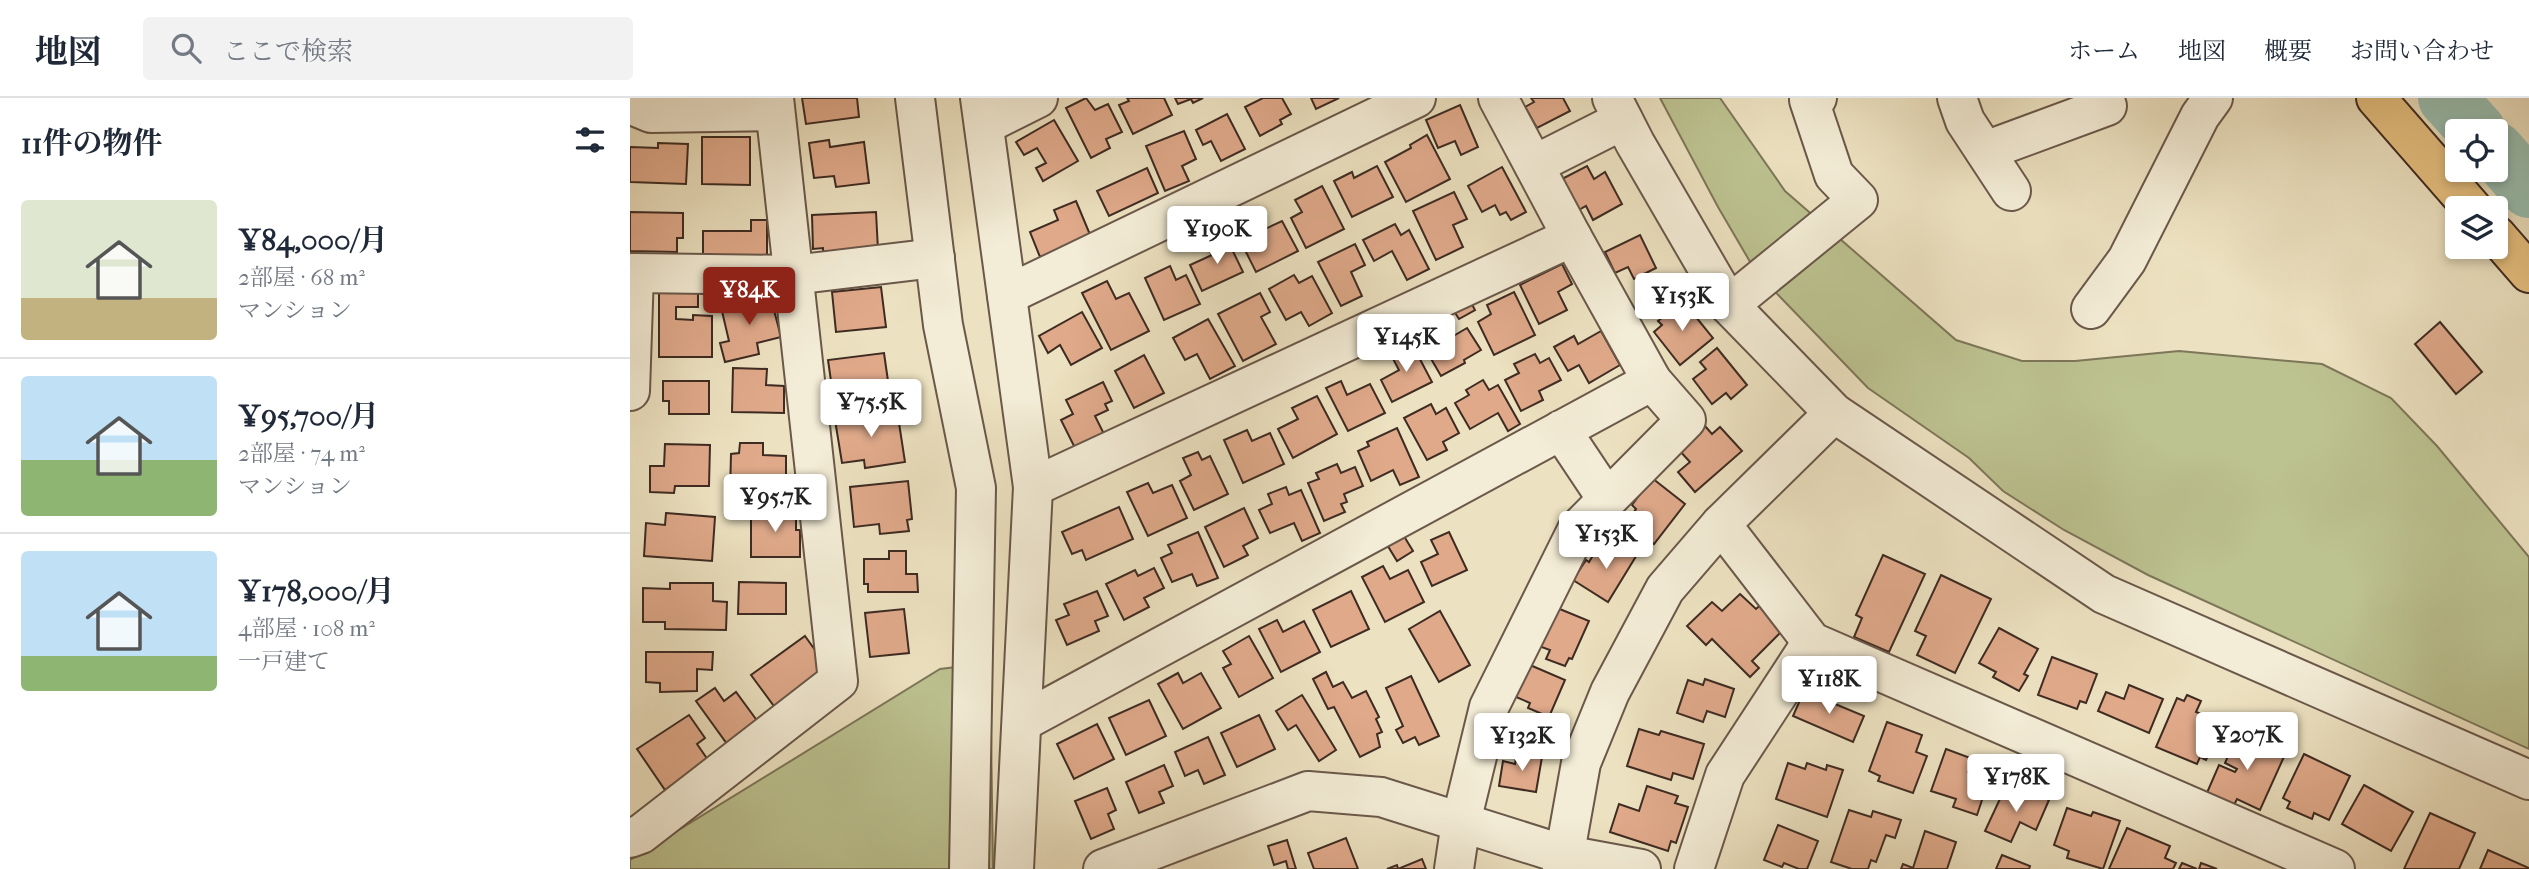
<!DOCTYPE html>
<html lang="ja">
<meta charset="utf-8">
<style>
:root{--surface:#fff;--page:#f2f2f3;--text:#1f2937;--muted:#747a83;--line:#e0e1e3;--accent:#8f2418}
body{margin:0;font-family:"IM FELL French Canon","Noto Serif JP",serif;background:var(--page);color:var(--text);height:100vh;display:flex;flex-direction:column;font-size:26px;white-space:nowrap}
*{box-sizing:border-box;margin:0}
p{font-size:23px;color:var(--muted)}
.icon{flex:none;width:38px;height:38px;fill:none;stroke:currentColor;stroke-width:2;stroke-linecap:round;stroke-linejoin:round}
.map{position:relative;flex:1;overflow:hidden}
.panel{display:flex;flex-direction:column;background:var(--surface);width:630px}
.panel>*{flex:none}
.buttons{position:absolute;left:1815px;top:21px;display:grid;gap:14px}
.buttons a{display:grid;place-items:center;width:63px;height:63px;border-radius:7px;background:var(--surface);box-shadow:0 4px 10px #0003;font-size:35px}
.price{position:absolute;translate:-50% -60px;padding:0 16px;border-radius:7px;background:#fff;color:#222;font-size:23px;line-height:46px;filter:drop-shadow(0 2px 4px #0008)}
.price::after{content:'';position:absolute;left:50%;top:42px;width:21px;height:16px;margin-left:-10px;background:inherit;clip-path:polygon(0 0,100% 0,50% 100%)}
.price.current{background:var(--accent);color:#fff}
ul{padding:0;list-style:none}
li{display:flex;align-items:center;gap:21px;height:175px;padding:0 21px}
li+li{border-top:2px solid var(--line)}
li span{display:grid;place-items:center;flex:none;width:196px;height:140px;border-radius:7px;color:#555}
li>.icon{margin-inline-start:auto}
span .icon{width:84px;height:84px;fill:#fffc;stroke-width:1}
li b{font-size:30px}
h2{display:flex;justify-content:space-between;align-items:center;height:84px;padding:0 21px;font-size:30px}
header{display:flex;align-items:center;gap:42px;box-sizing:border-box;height:98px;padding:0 35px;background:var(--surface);border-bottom:2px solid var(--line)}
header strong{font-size:33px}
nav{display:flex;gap:38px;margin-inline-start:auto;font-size:24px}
.search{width:490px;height:63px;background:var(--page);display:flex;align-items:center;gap:18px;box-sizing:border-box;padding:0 24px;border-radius:7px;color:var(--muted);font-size:26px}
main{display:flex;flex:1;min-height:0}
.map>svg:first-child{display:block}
.green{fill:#bcc290;stroke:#7d7659;stroke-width:2}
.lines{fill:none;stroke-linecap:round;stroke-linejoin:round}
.river{stroke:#99beb0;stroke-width:58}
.building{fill:#dfa98a;stroke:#3e2b22;stroke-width:2}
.minor-casing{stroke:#6a584a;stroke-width:42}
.major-casing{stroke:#3e2b22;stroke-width:42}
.minor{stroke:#f3ecd6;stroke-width:38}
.major{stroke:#e6c080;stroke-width:38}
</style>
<header>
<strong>地図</strong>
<div class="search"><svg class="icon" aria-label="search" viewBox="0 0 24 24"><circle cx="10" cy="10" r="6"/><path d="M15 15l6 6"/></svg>ここで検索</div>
<nav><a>ホーム</a><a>地図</a><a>概要</a><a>お問い合わせ</a></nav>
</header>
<main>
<section class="panel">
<h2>11件の物件<svg class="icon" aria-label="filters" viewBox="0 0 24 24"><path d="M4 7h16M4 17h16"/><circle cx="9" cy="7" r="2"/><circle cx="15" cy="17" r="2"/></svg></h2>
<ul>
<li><span style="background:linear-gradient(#dfe7d0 70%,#c2b280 0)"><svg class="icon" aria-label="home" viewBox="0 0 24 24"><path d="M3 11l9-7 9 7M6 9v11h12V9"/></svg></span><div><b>¥84,000/月</b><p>2部屋 · 68 m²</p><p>マンション</p></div></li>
<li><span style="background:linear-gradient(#bfe0f5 60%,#8fb573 0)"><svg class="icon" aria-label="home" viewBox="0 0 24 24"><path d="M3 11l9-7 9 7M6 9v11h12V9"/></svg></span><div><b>¥95,700/月</b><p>2部屋 · 74 m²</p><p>マンション</p></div></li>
<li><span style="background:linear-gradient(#bfe0f5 75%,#8fb573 0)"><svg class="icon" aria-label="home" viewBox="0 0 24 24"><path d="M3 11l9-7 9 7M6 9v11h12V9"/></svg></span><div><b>¥178,000/月</b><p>4部屋 · 108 m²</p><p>一戸建て</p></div></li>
</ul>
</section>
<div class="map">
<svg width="1899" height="771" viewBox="0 0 1899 771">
<rect width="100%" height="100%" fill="#ece1c0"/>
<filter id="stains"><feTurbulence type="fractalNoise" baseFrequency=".00286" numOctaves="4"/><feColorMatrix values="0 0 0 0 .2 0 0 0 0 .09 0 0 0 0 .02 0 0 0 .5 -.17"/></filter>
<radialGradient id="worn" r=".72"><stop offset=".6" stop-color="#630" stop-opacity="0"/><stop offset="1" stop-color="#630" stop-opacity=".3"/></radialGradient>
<g class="green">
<path d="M1030 0H1090L1155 93 1326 242 1392 263H1445L1549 253 1692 266 1761 300 1807 348 1899 459V651L1518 477 1434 432 1373 393 1339 360 1238 290 1126 174 1088 109Z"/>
<path d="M360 565 363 771H0V762L310 571Z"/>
</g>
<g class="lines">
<g class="river">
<path d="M1817 0 1847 33"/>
<path d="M1866 53 1899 91"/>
</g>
</g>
<g class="building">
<path d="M172 0H227L229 19 176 26Z"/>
<path d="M456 0 465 12 478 6 492 34 476 41 480 50 461 60 436 10Z"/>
<path d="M497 0H534L542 17 503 36 489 7 499 3Z"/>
<path d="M545 0H573L563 5 561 1 548 6Z"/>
<path d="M633 0H652L661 16 650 22 652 26 630 38 615 9Z"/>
<path d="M681 0H709L686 11Z"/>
<path d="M901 0H933L940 13 907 30 895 9 904 4Z"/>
<path d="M830 7 848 49 831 57 825 43 808 50 796 22Z"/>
<path d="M597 16 615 51 591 63 581 43 573 47 566 32Z"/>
<path d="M424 22 448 63 413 83 406 70 416 65 407 50 394 57 386 44Z"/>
<path d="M554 33 566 61 552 68 559 83 535 93 516 48Z"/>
<path d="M797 37 820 81 776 104 755 64 781 50 780 47Z"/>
<path d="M72 39H120V87L72 86Z"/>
<path d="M199 42 200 49 234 44 239 85 206 89 204 78 184 80 179 45Z"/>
<path d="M28 45 58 46 56 86 0 84V49L28 50Z"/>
<path d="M747 68 763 99 722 119 704 83 722 74 724 80Z"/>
<path d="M957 68 964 81 975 74 992 106 963 122 956 108 947 113 930 82Z"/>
<path d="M872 69 896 114 881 122 876 114 870 117 865 107 852 114 838 88Z"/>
<path d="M517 70 528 95 479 118 467 93Z"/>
<path d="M692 88 714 131 676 150 661 120 672 114 665 102Z"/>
<path d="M824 94 837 121 823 127 833 149 806 162 783 113Z"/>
<path d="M446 103 461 139 410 159 400 134 428 122 424 112Z"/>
<path d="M0 114 53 115V140H47V154L0 153Z"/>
<path d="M246 114 248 152 193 154V150L183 151 182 117Z"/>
<path d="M121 122H137V157H73V133H121Z"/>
<path d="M652 123 668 153 626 174 609 140 630 128 633 132Z"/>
<path d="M765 126 771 137 779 132 799 171 777 182 762 153 744 163 733 142Z"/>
<path d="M1010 137 1026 170 1004 181 998 169 985 175 975 154Z"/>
<path d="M597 141 613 174 572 193 560 167 582 157 578 150Z"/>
<path d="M725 146 735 167 721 174 732 198 711 208 688 164Z"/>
<path d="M932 166 942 186 928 194 937 212 909 226 890 187Z"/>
<path d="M540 168 546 182 556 177 570 206 534 222 515 180Z"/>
<path d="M664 177 669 185 682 178 702 215 679 228 671 214 656 222 639 191Z"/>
<path d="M29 183H68V209H46V221L63 222V217L82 218V259H29Z"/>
<path d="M477 183 486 201 499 195 519 233 481 252 452 195Z"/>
<path d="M251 189 256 229 206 234 202 194Z"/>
<path d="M884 194 905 237 864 257 848 224 861 216 857 207Z"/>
<path d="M630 195 640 214 631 219 646 246 613 263 588 216Z"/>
<path d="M140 197 151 239 127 245 129 256 95 264 90 245 99 243 91 209Z"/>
<path d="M837 197 845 212 829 221 820 207Z"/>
<path d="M1053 203 1083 240 1050 267 1024 234 1032 227 1028 223Z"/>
<path d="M452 214 472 250 441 267 430 247 418 255 409 238Z"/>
<path d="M578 221 605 268 580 281 567 256 555 262 543 240Z"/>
<path d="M1810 224 1852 274 1826 296 1785 246Z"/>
<path d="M837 230 851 252 834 262 835 265 811 278 792 245 815 232 820 240Z"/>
<path d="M971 233 990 267 959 285 949 267 938 273 924 249 944 238 948 246Z"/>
<path d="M782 246 802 284 762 304 751 282 769 272 761 257Z"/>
<path d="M1087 250 1117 287 1101 301 1096 295 1082 306 1063 281 1076 271 1070 264Z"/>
<path d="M254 255 259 290 203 297 198 262Z"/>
<path d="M905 256 910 265 919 260 931 282 909 293 913 302 891 313 875 282 889 275 884 266Z"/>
<path d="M514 257 534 295 504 310 485 273Z"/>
<path d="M103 270 137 271 136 287 154 288V315L102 314Z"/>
<path d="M853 282 859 292 868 287 890 326 878 333 868 315 840 331 825 305 839 297 836 292Z"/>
<path d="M33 283H79V316H39V303H33Z"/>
<path d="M711 283 717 297 740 286 755 315 718 333 696 290Z"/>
<path d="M473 284 482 303 475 306 478 312 465 318 474 336 445 350 431 322 443 316 436 302Z"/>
<path d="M687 298 707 336 663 360 648 331 668 321 662 310Z"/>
<path d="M801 306 806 316 816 310 829 335 813 344 817 352 797 362 774 320Z"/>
<path d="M267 312 275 364 235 370 234 362 212 365 205 322Z"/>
<path d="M1075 328 1082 336 1090 329 1112 353 1065 394 1048 374 1060 364 1048 351Z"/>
<path d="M767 330 789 379 770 387 763 372 741 383 728 353 739 348 737 344Z"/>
<path d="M617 332 622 343 640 335 654 366 613 385 594 342Z"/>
<path d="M110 345H133V357L156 358V396H100L101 356 109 355Z"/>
<path d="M35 346 80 347 79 388H45L44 395 20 394V368H34Z"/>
<path d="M568 354 572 362 580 358 598 396 564 412 550 383 561 377 553 360Z"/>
<path d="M707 366 711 375 725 369 733 388 714 396 717 404 711 406 715 414 694 423 678 385 689 381 686 375Z"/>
<path d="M1022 380 1055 406 1024 446 1001 428 1005 423 1000 419 1006 411 1002 407Z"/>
<path d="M278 383 282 421 277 422 279 433 250 436 249 426 224 429 220 389Z"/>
<path d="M518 385 523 395 542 387 557 420 518 438 497 394Z"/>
<path d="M656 389 659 397 671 392 690 435 672 443 664 425 640 435 629 412 642 406 638 396Z"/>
<path d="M489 409 503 441 456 462 452 452 442 456 432 434Z"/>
<path d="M614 410 628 440 613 448 618 457 594 469 575 429Z"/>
<path d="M121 413H166V432H170V459H121Z"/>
<path d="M36 415 85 419 82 463 14 458 16 425 35 427Z"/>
<path d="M568 434 588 480 567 488 562 476 542 484 531 460 542 455 538 447Z"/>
<path d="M819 434 837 472 802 488 791 464 808 456 801 442Z"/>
<path d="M772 435 783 453 767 463 756 445Z"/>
<path d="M987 441 1008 455 978 504 943 482 956 462 959 464 965 454 975 461Z"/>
<path d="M259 453H276V476H287L288 494H238V486H234V461H259Z"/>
<path d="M1253 457 1295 476 1259 554 1224 539 1232 520 1226 517Z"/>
<path d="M753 468 760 481 778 472 794 504 755 524 732 479Z"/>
<path d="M524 470 534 490 514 500 519 509 494 522 476 486 505 472 508 478Z"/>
<path d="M1311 477 1361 501 1325 575 1287 557 1296 538 1285 533Z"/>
<path d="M109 484 156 485V516H108Z"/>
<path d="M40 485H83V503L97 504 96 532 35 531V524H13V490L40 491Z"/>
<path d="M467 493 478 518 465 523 469 533 437 547 426 522 439 517 434 506Z"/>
<path d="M721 493 739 531 701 549 683 512Z"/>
<path d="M1110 496 1126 511 1135 503 1159 526 1122 563 1129 570 1120 579 1082 541 1076 547 1057 528 1082 504 1092 513Z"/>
<path d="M920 507 959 523 942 561 939 560 935 568 916 561 920 552 906 547Z"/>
<path d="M274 511 279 555 240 559 235 515Z"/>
<path d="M810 513 840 567 809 584 779 531Z"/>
<path d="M647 522 653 534 674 523 690 554 651 574 629 531Z"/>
<path d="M1369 530 1408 551 1394 576 1398 578 1389 593 1363 579 1366 574 1349 565Z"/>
<path d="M175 538 200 573 149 615 121 577Z"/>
<path d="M619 538 643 580 609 599 593 570 601 566 593 553Z"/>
<path d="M16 554H83L82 572 67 571V593L30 594V585L16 584Z"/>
<path d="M1422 559 1467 576 1456 605 1450 603 1447 611 1408 597Z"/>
<path d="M900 567 935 582 919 619 898 610 900 605 886 599Z"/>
<path d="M696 574 703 589 713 584 722 600 736 593 749 619 746 621 752 634 747 636 750 649 730 659 704 609 698 611 683 581Z"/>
<path d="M548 575 553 585 571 575 591 610 553 631 528 586Z"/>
<path d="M781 578 809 638 789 647 785 639 773 645 766 632 773 628 756 590Z"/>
<path d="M1075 581 1104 591 1095 619 1077 613 1073 624 1047 615 1058 582 1073 587Z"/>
<path d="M1499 587 1533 601 1519 635 1468 613 1476 594 1494 601Z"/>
<path d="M85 590 94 603 106 594 131 628 100 650 66 603Z"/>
<path d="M1174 593 1234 618 1223 644 1163 618Z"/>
<path d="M672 597 706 652 689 663 666 627 658 632 646 613Z"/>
<path d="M1557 597 1571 603 1566 614 1574 617 1573 622 1582 626 1579 632 1588 636 1576 662 1570 659 1567 666 1526 649 1547 600 1554 603Z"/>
<path d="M519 602 536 638 496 657 479 620Z"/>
<path d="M59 617 75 640 67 646 78 662 35 692 7 651Z"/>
<path d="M629 617 645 651 607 669 591 635Z"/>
<path d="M1257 624 1292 637 1286 654 1297 658 1283 695 1248 683 1250 678 1239 673Z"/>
<path d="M467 626 484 661 444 681 427 646Z"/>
<path d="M1009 631 1029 637 1031 633 1074 646 1063 681 1043 675 1041 682 997 668Z"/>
<path d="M1610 631 1657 652 1630 712 1607 701 1603 709 1576 697 1589 667 1605 674 1607 671 1595 665Z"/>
<path d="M578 639 595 677 574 686 568 672 555 678 545 654Z"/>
<path d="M1316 651 1343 661 1338 674 1359 681 1347 717 1323 709 1326 701 1301 693Z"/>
<path d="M887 654 912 659 906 694 869 688 873 663 885 666Z"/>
<path d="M1674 656 1720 678 1699 722 1684 715 1682 721 1657 710 1660 704 1653 700Z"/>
<path d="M1158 665 1175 671 1177 665 1196 672 1197 667 1213 672 1197 719 1146 701Z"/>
<path d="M534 667 543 688 529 694 534 705 509 715 496 684Z"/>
<path d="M1734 687 1783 714 1761 753 1712 726Z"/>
<path d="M1017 688 1048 698 1045 705 1058 709 1046 745 1041 743 1038 753 980 734 989 706 1009 713Z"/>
<path d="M477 690 486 712 478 716 484 731 461 741 445 703Z"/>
<path d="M1375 690 1400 701 1403 695 1419 702 1406 732 1390 724 1381 744 1355 733Z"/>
<path d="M1437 710 1461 718 1463 714 1490 723 1473 771 1437 760 1439 753 1424 747Z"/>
<path d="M1219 712 1241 719 1243 713 1271 722 1265 740 1256 737 1246 764 1241 762 1238 771H1222L1201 764Z"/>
<path d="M1800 715 1845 735 1829 771H1774Z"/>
<path d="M1148 727 1188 743 1177 771H1169L1154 765 1152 769 1134 762Z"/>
<path d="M1497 730 1540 748 1535 760 1546 765 1543 771H1479Z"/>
<path d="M1295 733 1326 744 1317 771H1271L1273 766 1283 770Z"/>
<path d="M716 740 728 771H684L678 755Z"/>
<path d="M657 742 666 771H658L656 763 644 767 638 748Z"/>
<path d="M1858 752 1899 770V771H1850Z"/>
<path d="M1372 757 1400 768 1399 771H1366Z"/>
<path d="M792 761 796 771H757L767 767 768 771Z"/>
<path d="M1552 765 1567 771H1549Z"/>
<path d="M1571 765 1587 771H1569Z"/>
</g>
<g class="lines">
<g class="minor-casing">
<g id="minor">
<path d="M285 0 313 227 346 390 339 771"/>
<path d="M350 0 403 389 384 771"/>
<path d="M982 0 1005 45 1099 207 1204 315 1474 496 1899 682"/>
<path d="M1327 0 1335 23 1381 93"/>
<path d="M9 10 21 15 145 13"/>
<path d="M354 27 408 0"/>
<path d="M1355 53 1477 8"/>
<path d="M904 67 993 22"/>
<path d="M0 175H4L0 293"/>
<path d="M4 175 163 177 305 160"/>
<path d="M377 197 786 0"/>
<path d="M1099 207 1228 102 1204 77 1179 2 1187 0"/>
<path d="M1461 211 1497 162 1570 18 1583 0"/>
<path d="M931 332 977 401"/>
<path d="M403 389 942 139"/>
<path d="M1091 426 1182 544 1705 771"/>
<path d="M392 624 1022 283"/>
<path d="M0 740 11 736 208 583 144 0"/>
<path d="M473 771 678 693 751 699 935 757 1011 771"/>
<path d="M824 771 831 724 859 609 947 432 1056 322 1022 283 942 139 868 0"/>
<path d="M932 771 951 665 980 594 1035 491 1091 426 1204 315"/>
<path d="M1064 771 1095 677 1182 544"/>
</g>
</g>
<g class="major-casing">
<g id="major">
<path d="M1746 0 1842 110"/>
<path d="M1866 137 1899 175"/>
</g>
</g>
<use href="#minor" class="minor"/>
<use href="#major" class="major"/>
</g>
<rect width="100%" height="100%" filter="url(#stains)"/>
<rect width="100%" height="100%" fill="url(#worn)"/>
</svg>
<div class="buttons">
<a><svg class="icon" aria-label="locate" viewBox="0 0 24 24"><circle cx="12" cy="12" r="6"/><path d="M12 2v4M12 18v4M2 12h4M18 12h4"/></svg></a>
<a><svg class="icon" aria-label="layers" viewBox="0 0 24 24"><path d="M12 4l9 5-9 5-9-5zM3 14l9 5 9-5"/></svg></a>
</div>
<b class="price" style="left:587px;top:168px">¥190K</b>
<b class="price current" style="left:119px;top:229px">¥84K</b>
<b class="price" style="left:1052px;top:235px">¥153K</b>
<b class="price" style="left:776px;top:276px">¥145K</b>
<b class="price" style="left:241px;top:341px">¥75.5K</b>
<b class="price" style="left:145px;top:436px">¥95.7K</b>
<b class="price" style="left:976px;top:473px">¥153K</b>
<b class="price" style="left:1199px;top:618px">¥118K</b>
<b class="price" style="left:1617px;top:674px">¥207K</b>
<b class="price" style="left:892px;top:675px">¥132K</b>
<b class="price" style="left:1386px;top:716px">¥178K</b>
</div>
</main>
